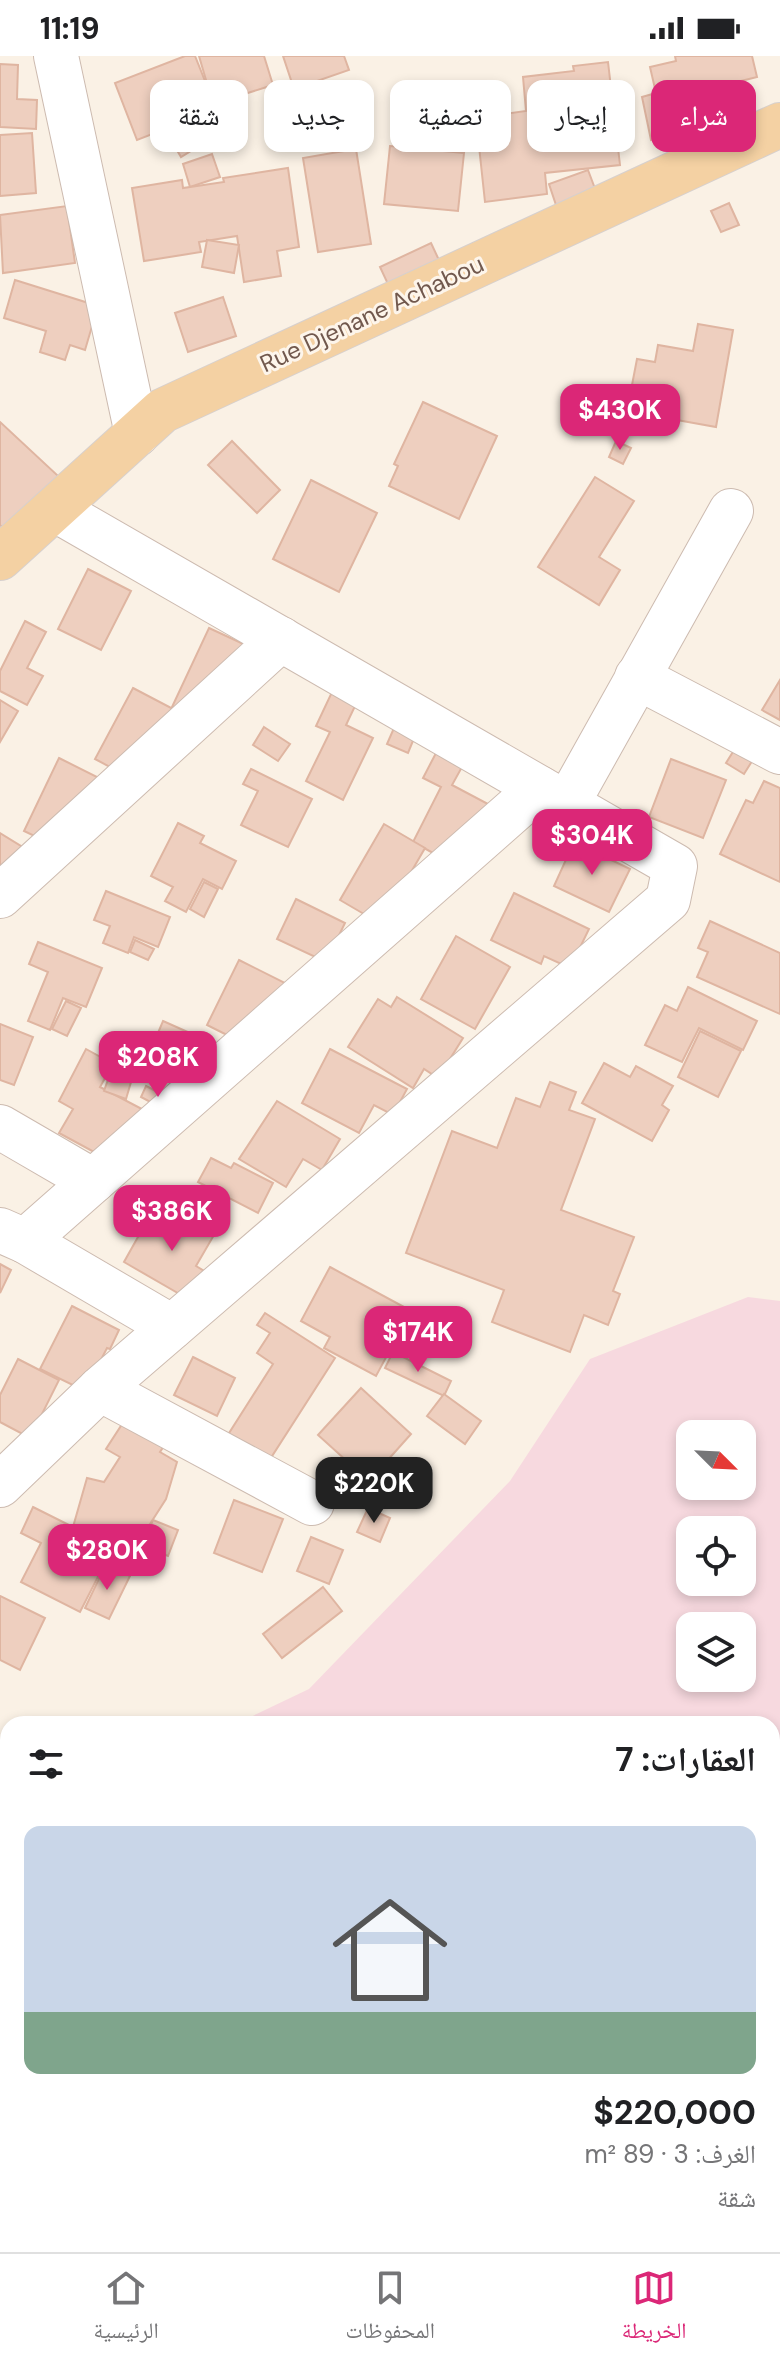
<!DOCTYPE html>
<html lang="ar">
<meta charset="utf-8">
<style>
:root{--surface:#fff;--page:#f6f6f6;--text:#202124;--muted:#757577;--line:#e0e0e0;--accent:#db2777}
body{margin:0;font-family:"DM Sans","Noto Naskh Arabic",sans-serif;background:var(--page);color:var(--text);direction:rtl;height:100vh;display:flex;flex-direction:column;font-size:30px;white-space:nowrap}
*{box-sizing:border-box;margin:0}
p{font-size:26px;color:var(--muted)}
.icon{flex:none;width:44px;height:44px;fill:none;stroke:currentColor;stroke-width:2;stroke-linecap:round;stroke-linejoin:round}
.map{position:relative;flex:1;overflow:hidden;direction:ltr}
.side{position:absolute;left:0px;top:1660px;width:780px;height:536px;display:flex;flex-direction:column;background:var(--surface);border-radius:24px 24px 0 0;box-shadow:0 4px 12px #0003;direction:rtl}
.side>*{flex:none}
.top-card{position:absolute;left:24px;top:24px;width:732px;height:72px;direction:rtl;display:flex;gap:16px}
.needle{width:52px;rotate:114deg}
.fabs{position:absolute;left:676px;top:1364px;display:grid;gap:16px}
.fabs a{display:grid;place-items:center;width:80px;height:80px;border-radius:16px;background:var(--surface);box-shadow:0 4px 12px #0003;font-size:40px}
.price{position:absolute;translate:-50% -68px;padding:0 18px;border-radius:16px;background:var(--accent);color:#fff;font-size:26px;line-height:52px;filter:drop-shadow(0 2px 4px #0008)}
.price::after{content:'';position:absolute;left:50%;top:48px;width:24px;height:18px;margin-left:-12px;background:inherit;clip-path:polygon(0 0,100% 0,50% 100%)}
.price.active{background:#222;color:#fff}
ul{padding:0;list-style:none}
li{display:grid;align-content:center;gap:16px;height:424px;padding:0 24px}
li span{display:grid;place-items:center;height:248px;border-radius:16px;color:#555}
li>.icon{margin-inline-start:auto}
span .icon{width:144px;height:144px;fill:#fffc;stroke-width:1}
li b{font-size:34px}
h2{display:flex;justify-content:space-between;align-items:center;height:96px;padding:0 24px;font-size:34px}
.chip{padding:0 28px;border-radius:16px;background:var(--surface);box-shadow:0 4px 12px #0003;font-size:28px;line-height:72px}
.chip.active{background:var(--accent);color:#fff}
.status{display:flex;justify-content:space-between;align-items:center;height:56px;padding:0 40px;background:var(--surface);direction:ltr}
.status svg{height:22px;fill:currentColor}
.tabs{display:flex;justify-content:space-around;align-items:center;height:112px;border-top:2px solid var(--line);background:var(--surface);font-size:22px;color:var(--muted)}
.tabs a{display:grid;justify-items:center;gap:4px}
.tabs .active{color:var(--accent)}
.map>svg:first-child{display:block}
.medical{fill:#f7d9df;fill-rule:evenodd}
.building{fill:#eecfbf;stroke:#dfb5a1;stroke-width:2}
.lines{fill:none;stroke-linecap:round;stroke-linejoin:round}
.minor-casing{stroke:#cdbbb0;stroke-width:46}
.major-casing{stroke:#d7d0cd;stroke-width:46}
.highway-casing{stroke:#d7d0cd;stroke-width:46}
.minor{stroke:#fff;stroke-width:44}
.major{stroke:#f4d1a3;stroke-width:44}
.highway{stroke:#f0b1a1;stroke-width:44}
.labels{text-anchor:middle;stroke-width:6;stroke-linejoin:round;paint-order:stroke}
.street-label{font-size:24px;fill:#71584d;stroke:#fdf5eb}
</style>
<div class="status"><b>11:19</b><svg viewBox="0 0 49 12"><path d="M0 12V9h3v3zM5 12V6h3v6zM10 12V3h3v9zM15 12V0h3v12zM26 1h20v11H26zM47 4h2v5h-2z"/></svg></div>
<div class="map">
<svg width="780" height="2196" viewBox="0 0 780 2196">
<rect width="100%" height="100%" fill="#faf1e5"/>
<g class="medical">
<path d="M748 1241 780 1245V2071L772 2088V1668H236L309 1633 510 1425 590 1303ZM690 1378H742V1430H690ZM690 1474H742V1526H690ZM690 1570H742V1622H690Z"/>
<path d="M8 1772V2188H723L719 2196H0V1776Z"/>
</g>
<g class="building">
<path d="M185 0H195L207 30 182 40 191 63 137 84 115 27Z"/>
<path d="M199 0H264L273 29 213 48Z"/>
<path d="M283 0H344L349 14 294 33Z"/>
<path d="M675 0H752L757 21 725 29 734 66 651 84 642 41 656 37 650 11 676 5Z"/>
<path d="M608 6 620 109 545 117 547 138 485 146 476 62 526 55 523 21 574 15 573 10Z"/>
<path d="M0 8 18 9 17 43 37 44 36 73 0 71Z"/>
<path d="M189 73 199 90 181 101 171 84Z"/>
<path d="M32 77 36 137 0 140V79Z"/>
<path d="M390 90 464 97 458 155 384 148Z"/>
<path d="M356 93 371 188 318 196 303 102Z"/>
<path d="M212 98 220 121 190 131 183 108Z"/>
<path d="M288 112 299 191 277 195 281 220 244 226 237 180 199 186 201 196 144 205 132 132 182 124 183 132 224 126 223 122Z"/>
<path d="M588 114 600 146 560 161 549 128Z"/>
<path d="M729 147 739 169 721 176 711 155Z"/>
<path d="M67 150 75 207 3 217 0 159Z"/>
<path d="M207 184 239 189 234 217 202 211Z"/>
<path d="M431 187 445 217 394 241 380 211Z"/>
<path d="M15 224 98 250 85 294 70 289 65 304 40 296 46 275 4 262Z"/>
<path d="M223 241 236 280 188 296 175 257Z"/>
<path d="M698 268 733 274 716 371 627 355 637 303 655 306 658 289 693 295Z"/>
<path d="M423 346 497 380 459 463 389 430 398 410 394 408Z"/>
<path d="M0 366 71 432 5 474 0 469Z"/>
<path d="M232 385 280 434 257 457 208 409Z"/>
<path d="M616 385 631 392 623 408 609 401Z"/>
<path d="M595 421 634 445 599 501 620 514 599 549 538 511Z"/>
<path d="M311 424 377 457 339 536 273 503Z"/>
<path d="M88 513 131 535 101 594 58 573Z"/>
<path d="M25 565 46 576 27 612 43 620 27 649 0 635V615Z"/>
<path d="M209 572 267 599 208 668 172 651Z"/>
<path d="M780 624V664L762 654Z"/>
<path d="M133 632 198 666 140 727 95 703Z"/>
<path d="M332 636 356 648 346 669 373 682 343 744 306 725 330 676 316 670Z"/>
<path d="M0 644 18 655 0 686Z"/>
<path d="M264 671 290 688 278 705 253 689Z"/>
<path d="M394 672 415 680 408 697 387 688Z"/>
<path d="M741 683 759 694 744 718 726 707Z"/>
<path d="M436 697 462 711 452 729 505 757 453 808 413 786 441 731 423 722Z"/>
<path d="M59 702 123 734 66 795 24 775Z"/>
<path d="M671 703 726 724 703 782 649 761Z"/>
<path d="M251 713 312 743 288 791 241 769 258 735 243 728Z"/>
<path d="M764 725 780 732V826L720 798 746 744 753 747Z"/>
<path d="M178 767 204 780 200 787 236 805 222 833 203 823 186 856 165 845 173 831 151 820Z"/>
<path d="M384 768 425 792 381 868 340 844Z"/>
<path d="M0 777 42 803 0 842Z"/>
<path d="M574 786 630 813 609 856 554 830Z"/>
<path d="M204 826 218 833 204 861 190 853Z"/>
<path d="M106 835 170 861 158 891 134 881 128 897 103 887 110 870 94 864Z"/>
<path d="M514 837 589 873 570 912 544 900 541 908 491 884Z"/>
<path d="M296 843 345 867 326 906 277 883Z"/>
<path d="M710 865 780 897V958L697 921 708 896 698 892Z"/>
<path d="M456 880 510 911 475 973 421 943Z"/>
<path d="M135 884 154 893 148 904 130 896Z"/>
<path d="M38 886 102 912 86 951 63 942 50 974 28 965 48 916 29 908Z"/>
<path d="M239 904 297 933 247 989 207 969Z"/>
<path d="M688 931 757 965 743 994 699 972 682 1006 645 989 665 949 677 955Z"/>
<path d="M397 941 463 982 438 1022 424 1013 413 1032 348 991 378 943 391 951Z"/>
<path d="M66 945 81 952 67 980 52 973Z"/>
<path d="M163 965 208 985 188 1030 144 1010Z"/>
<path d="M0 968 33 981 14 1029 0 1024Z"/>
<path d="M700 975 741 995 718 1041 678 1021Z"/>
<path d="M86 993 113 1008 100 1031 157 1061 107 1103 59 1077 73 1053 59 1045Z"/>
<path d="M330 993 407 1033 393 1059 374 1049 359 1077 302 1047Z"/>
<path d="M604 1007 630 1021 636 1010 673 1030 662 1049 669 1054 652 1085 582 1047Z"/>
<path d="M110 1018 131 1026 126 1043 104 1035Z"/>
<path d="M550 1026 576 1036 569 1054 595 1063 561 1154 634 1181 613 1235 620 1238 608 1269 584 1259 570 1296 492 1266 504 1234 406 1197 452 1075 497 1092 516 1042 540 1051Z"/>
<path d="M146 1030 175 1045 169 1056 141 1041Z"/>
<path d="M277 1045 340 1083 322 1114 303 1103 286 1131 239 1103Z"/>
<path d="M211 1102 231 1112 234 1107 273 1127 258 1157 198 1126Z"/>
<path d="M157 1147 214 1179 196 1210 211 1219 195 1247 124 1206Z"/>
<path d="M0 1208 11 1214 0 1237Z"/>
<path d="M330 1211 404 1251 397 1264 404 1268 376 1320 324 1292 330 1281 301 1265Z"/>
<path d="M72 1250 119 1274 110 1293 107 1292 85 1335 40 1313Z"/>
<path d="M265 1257 335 1302 265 1411 224 1385 273 1308 257 1297 270 1277 257 1269Z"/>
<path d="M393 1296 451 1325 444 1340 385 1312Z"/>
<path d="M193 1301 235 1322 217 1360 174 1339Z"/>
<path d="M18 1303 59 1324 30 1382 0 1366V1339Z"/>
<path d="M361 1332 411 1378 369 1425 318 1379Z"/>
<path d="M444 1338 481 1365 465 1388 427 1360Z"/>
<path d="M139 1342 177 1371 160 1396 177 1406 166 1443 134 1493 87 1481 73 1471 87 1422 104 1426 120 1401 106 1393Z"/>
<path d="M234 1444 283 1463 262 1516 214 1497Z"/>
<path d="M33 1451 69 1469 62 1483 106 1505 80 1556 21 1526 41 1487 21 1477Z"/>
<path d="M368 1452 390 1462 380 1486 357 1476Z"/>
<path d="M153 1464 178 1474 168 1500 142 1490Z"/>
<path d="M311 1481 343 1494 329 1528 297 1515Z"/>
<path d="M106 1508 130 1520 109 1563 85 1552Z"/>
<path d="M323 1531 342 1555 282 1602 263 1578Z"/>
<path d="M0 1540 45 1562 20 1614 0 1604Z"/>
<path d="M217 2188H467L463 2196H231Z"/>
</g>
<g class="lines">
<g class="minor-casing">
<g id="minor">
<path d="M56 0 137 378"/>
<path d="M637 621 780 696"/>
<path d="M567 748 731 455"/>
<path d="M0 840 281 583"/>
<path d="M0 1071 93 1125"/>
<path d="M0 1174 25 1185 172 1271"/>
<path d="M25 1185 539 732"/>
<path d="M100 1333 312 1447"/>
<path d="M0 1429 100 1333 668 844 675 810 56 454"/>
<path d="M772 1895 780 1862"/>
<path d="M0 1915 8 1903"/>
<path d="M0 1976 8 1984"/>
<path d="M0 2072 8 2059"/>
<path d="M568 2188 582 2196"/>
<path d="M668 2196 671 2188"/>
</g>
</g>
<g class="major-casing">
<path id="major" d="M0 502 162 355 780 69"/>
</g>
<g class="highway-casing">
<g id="highway">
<path d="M772 2156 780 2139"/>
<path d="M752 2196 756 2188"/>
</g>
</g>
<use href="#minor" class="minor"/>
<use href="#major" class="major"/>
<use href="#highway" class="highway"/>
</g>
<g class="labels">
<g class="street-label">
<text transform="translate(372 258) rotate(-25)" y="8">Rue Djenane Achabou</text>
</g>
</g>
</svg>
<div class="fabs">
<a><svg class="needle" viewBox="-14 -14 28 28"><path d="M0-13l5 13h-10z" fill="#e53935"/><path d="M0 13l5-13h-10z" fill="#757577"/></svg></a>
<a><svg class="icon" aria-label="locate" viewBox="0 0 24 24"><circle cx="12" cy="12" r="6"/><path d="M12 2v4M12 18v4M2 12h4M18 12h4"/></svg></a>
<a><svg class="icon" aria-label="layers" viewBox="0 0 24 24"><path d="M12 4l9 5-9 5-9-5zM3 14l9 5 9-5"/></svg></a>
</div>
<b class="price" style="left:620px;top:396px">$430K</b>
<b class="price" style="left:592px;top:821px">$304K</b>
<b class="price" style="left:158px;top:1043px">$208K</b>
<b class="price" style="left:172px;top:1197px">$386K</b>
<b class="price" style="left:418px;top:1318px">$174K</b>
<b class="price active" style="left:374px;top:1469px">$220K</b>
<b class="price" style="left:107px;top:1536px">$280K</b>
<div class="top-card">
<a class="chip active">شراء</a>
<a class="chip">إيجار</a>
<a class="chip">تصفية</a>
<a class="chip">جديد</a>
<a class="chip">شقة</a>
</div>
<section class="side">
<h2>العقارات: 7<svg class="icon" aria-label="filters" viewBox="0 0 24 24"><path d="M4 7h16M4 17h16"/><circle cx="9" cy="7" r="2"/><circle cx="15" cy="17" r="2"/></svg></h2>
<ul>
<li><span style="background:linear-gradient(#c9d6e8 75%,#7fa58c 0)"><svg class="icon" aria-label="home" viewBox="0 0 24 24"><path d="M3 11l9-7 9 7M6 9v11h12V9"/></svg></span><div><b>$220,000</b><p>الغرف: 3 · 89 m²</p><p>شقة</p></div></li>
</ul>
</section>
</div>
<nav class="tabs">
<a class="active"><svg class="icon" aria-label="map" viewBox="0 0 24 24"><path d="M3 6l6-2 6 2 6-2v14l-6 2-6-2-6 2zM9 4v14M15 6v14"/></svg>الخريطة</a>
<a><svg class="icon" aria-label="saved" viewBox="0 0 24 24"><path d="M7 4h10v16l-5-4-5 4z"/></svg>المحفوظات</a>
<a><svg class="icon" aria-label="home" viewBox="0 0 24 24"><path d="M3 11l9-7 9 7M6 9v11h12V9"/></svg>الرئيسية</a>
</nav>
